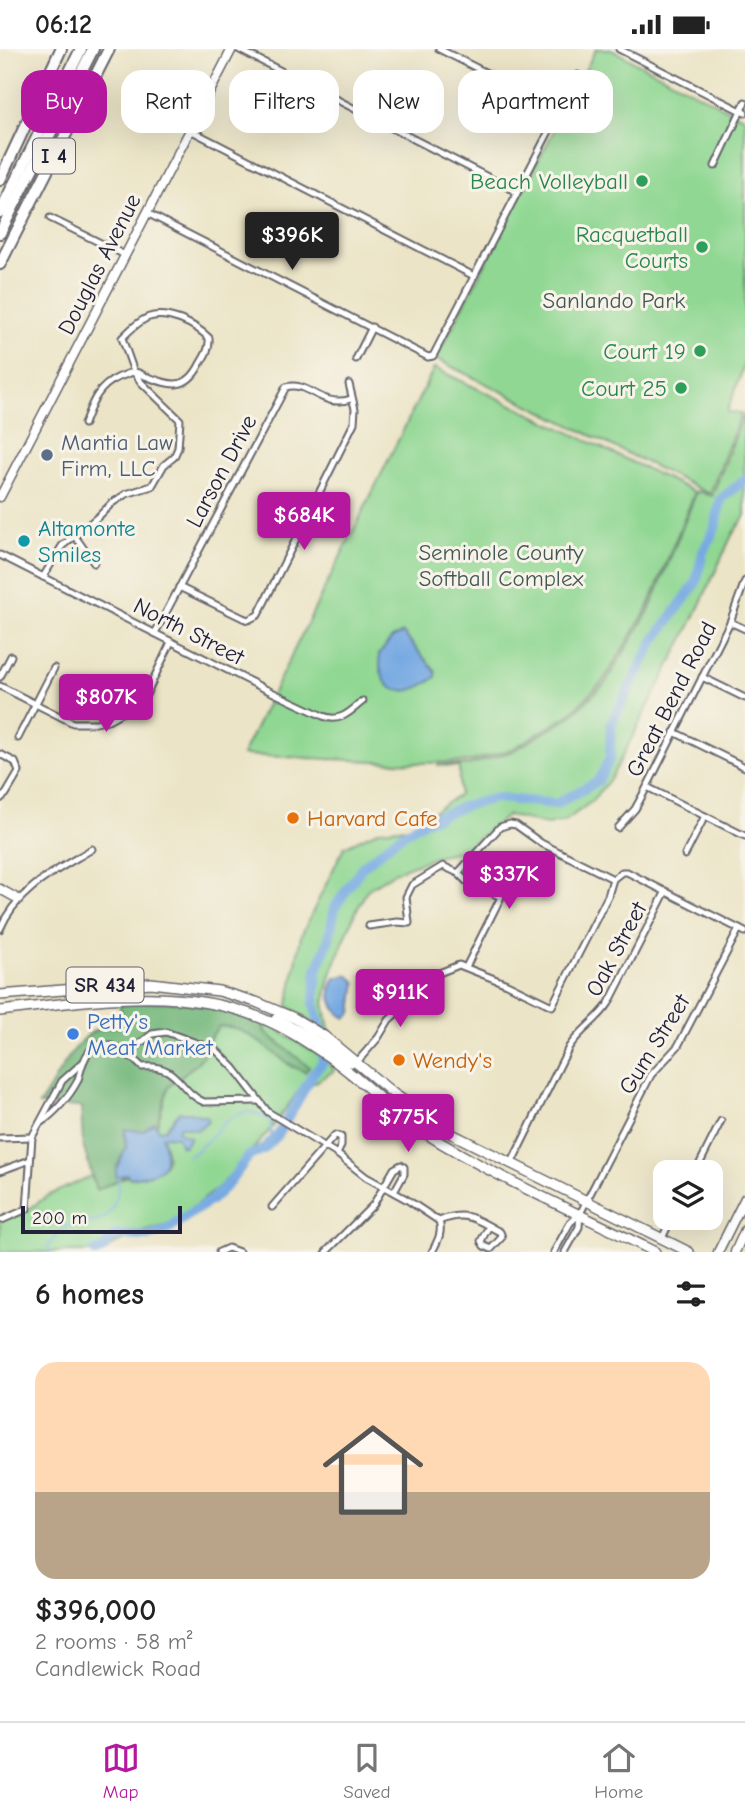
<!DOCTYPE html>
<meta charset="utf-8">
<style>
:root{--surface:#fff;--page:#f6f6f6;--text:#222;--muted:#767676;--line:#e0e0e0;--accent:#b5179e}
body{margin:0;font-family:"Comic Neue",sans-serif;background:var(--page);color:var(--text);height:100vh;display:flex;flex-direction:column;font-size:26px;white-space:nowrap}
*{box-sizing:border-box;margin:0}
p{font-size:23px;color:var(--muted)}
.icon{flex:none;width:38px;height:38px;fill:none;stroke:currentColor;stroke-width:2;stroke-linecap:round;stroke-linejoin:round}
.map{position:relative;height:1203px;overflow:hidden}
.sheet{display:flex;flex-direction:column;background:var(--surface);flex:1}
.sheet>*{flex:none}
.banner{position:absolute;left:21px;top:21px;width:704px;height:63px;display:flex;gap:14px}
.fabs{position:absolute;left:653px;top:1111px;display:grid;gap:14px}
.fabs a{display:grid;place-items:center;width:70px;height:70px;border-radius:14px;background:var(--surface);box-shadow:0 7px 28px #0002;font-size:35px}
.scale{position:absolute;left:21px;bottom:18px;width:161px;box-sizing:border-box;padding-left:7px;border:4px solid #22223b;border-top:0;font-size:19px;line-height:24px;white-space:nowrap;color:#22223b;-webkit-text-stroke:5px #f7f3e8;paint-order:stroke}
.price{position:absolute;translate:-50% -60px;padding:0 16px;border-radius:7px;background:var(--accent);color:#fff;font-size:23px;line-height:46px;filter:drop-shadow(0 2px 4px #0008)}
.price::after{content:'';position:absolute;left:50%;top:42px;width:21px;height:16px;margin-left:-10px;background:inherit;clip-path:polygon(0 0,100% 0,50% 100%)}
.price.selected{background:#222;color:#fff}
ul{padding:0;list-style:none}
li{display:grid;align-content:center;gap:14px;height:371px;padding:0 35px}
li span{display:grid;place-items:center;height:217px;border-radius:21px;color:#555}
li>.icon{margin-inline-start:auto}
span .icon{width:126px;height:126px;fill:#fffc;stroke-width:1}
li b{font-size:30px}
h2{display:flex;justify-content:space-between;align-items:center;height:84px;padding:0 35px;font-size:30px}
.tag{padding:0 24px;border-radius:21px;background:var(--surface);box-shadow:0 7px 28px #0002;font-size:24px;line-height:63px}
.tag.selected{background:var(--accent);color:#fff}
.status{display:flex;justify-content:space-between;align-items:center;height:49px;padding:0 35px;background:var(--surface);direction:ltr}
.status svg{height:19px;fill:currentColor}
.menu{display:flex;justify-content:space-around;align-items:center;height:98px;border-top:2px solid var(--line);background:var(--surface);font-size:19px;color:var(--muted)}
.menu a{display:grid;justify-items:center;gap:4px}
.menu .selected{color:var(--accent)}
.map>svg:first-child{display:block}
.green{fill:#8fd792;stroke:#587c66;stroke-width:2}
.forest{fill:#73b87c;stroke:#4a6d5c;stroke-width:2}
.water{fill:#76a9e2;stroke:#4c668e;stroke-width:2}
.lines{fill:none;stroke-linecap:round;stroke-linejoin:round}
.stream{stroke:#76a9e2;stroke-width:2}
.river{stroke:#76a9e2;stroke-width:10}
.street-casing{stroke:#68666c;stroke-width:9}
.secondary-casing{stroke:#68666c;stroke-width:11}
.primary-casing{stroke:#68666c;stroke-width:12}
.highway-casing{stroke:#68666c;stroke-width:14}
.street{stroke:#fff;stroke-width:5}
.secondary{stroke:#fff;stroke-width:8}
.primary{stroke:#fff;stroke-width:9}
.highway{stroke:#fff;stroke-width:10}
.leisure-dot{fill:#2e9e5b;stroke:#f7f3e8;stroke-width:2.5}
.service-dot{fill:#5c6f8a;stroke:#f7f3e8;stroke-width:2.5}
.culture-dot{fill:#0f9aa8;stroke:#f7f3e8;stroke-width:2.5}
.food-dot{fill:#e8710a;stroke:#f7f3e8;stroke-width:2.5}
.shop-dot{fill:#3f7fe0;stroke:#f7f3e8;stroke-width:2.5}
.labels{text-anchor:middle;stroke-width:6;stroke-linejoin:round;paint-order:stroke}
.shield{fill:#f7f3e8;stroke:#62616f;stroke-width:2}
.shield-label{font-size:21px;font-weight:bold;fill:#22223b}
.leisure-label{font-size:23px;fill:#27864d;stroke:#f7f3e8;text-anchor:end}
.street-label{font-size:23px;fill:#22223b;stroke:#f7f3e8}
.park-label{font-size:23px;fill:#435855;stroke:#f7f3e8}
.service-label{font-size:23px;fill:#4e5e75;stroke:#f7f3e8;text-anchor:start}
.culture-label{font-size:23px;fill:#0d838f;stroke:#f7f3e8;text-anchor:start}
.food-label{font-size:23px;fill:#c56008;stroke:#f7f3e8;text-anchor:start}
.shop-label{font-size:23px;fill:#366cbe;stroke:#f7f3e8;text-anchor:start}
</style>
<div class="status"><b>06:12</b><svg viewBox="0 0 49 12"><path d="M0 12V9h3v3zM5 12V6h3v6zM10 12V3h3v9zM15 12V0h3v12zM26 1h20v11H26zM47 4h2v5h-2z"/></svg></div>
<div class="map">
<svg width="745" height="1203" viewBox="0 0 745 1203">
<rect width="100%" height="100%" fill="#f7f3e8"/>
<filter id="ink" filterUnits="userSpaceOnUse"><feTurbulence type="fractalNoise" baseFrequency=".0143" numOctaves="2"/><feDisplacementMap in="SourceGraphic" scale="14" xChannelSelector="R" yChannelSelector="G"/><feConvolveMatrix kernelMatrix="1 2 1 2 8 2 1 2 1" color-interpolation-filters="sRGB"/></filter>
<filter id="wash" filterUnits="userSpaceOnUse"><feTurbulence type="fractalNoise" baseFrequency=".00686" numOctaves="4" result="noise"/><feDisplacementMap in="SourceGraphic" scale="28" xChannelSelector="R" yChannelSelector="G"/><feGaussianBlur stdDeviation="1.57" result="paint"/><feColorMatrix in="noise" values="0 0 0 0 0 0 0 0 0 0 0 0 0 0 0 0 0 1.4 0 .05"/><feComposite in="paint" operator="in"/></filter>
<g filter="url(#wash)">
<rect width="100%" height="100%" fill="#ebe4c6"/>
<g class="green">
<path d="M596 0H610L745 69V314L727 363 741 365 710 445 436 310Z"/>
<path d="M434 319 695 443 648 559 603 632 569 666 512 700 469 713 417 714 242 706Z"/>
<path d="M744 365 745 467 732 486 693 571 611 729 591 753 565 772 547 776 508 766 463 801 440 806 395 823 367 841 353 869 331 925 324 954 330 986 288 957 301 887 344 798 379 781 409 778 459 746V718L437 716H469L513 702 570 668 605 634 650 560 697 442 712 447Z"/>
<path d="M264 973 328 1011 334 1022 297 1044 270 1081 221 1136 172 1175 139 1184 99 1203H0V1167L21 1166 47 1147 91 1127 96 1141 129 1126 130 1129 145 1126 161 1120 165 1115 167 1107 165 1097 157 1076 168 1038 197 1014 206 1003 210 989 219 977C246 976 271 1003 292 1018L285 999 265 983Z"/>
</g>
<path class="forest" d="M119 952 179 953 228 961 263 973 265 983 309 1018 305 1023C275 1012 252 976 219 977L210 989 206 1003 197 1014 168 1038 157 1076 154 1074 143 1082 124 1085 126 1099 117 1117 120 1128 129 1126 96 1141 83 1096 81 1058 39 1056C57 1031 68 999 95 981 102 977 114 978 122 977Z"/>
<g class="water">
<path d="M403 584 436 623V628C405 650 380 648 379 605L392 589Z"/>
<path d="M348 926 356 933 352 964 346 969C331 962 327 942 335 929Z"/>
<path d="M179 1063H189L208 1068V1072L197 1081 180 1077 177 1082 190 1088 185 1097H181L177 1088 162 1087C172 1122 160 1124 130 1129L127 1125 116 1128V1120L126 1099 125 1080 143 1082 154 1074 159 1081 165 1080Z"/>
</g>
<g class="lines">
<g class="stream">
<path d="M189 1107C218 1091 230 1044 271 1072V1093"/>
<path d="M50 1203 48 1197C53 1190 59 1182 67 1178 78 1173 89 1175 100 1171 116 1165 118 1143 119 1128"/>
</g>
<path class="river" d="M95 1203 103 1200 115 1186 148 1187 166 1181 211 1151 228 1135 249 1107 264 1100 278 1086 314 1023 322 1015 325 993 314 955 317 921 329 890 335 858 362 818 397 789 425 772 468 756 496 749 556 755 598 732 610 709 611 675 654 592 696 534 703 503 715 479 721 450 745 431"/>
</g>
</g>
<g filter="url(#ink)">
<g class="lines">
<g class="street-casing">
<g id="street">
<path d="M238 0 517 143"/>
<path d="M439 0 560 61"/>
<path d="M619 0 745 64"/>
<path d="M190 81 474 227"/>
<path d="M715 117 745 53"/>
<path d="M147 164 428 308 433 307 578 26"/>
<path d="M50 169 125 206"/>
<path d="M356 310 372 278"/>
<path d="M74 486 94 514"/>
<path d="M0 506 261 638 323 667C340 674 350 663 363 652"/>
<path d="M43 528 62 497 99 467 112 454 126 445 152 437 164 416 174 408 178 399 180 371 141 333 134 323 122 289C142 269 152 260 181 271 191 275 202 282 209 289 210 299 205 307 200 315 186 343 170 336 145 327 142 326 138 323 135 323 130 323 123 327 119 328 97 338 92 354 84 375"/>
<path d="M179 538 243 569 248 571 258 566 354 374 355 360 349 335"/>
<path d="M730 573 745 580"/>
<path d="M155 584 286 338C308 331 321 360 351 350"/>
<path d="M0 628 11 607"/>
<path d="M702 628 745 649"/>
<path d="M0 637 73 674H96L108 671 135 656 146 646 171 593"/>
<path d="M674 683 745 718"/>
<path d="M18 689 54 619"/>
<path d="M0 705 15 713 19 723 6 745 0 750"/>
<path d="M647 738 745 787"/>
<path d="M618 779 635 760 647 738 730 573 745 532"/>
<path d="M685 806 705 767"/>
<path d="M458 824 500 778 510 775 516 776 541 794 613 830 622 823H627L745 883"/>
<path d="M369 877 397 873 409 874 406 848 412 836 443 817 458 824 466 832 501 848 466 918"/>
<path d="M0 880C17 840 56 822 92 800"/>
<path d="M128 1004 152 985 166 983 216 1001 234 1019 268 1063 337 1105 366 1128 406 1150 439 1172C443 1184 437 1193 432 1203"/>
<path d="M357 1013 378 989 389 971 414 948 425 933 434 926 459 916 507 935 552 957 608 847 613 830"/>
<path d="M40 1074C54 1065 69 1048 77 1033 80 1026 81 1018 84 1012 97 979 127 1003 142 1018 179 1014 178 1042 204 1053L259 1052"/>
<path d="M0 1089 32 1088"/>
<path d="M511 1115 569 998C580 981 598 971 609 954L666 842"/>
<path d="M0 1122 30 1111"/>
<path d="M695 1124 721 1072"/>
<path d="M272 1158 335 1086 341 1088V1097L337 1105"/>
<path d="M2 1171 27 1160 32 1088 62 1032 82 1014"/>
<path d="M439 1172C468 1161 475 1170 500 1183L502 1188 491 1200 484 1197 481 1192 489 1177"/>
<path d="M662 1189 672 1169"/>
<path d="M219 1203 228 1199 239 1203"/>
<path d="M326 1203 373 1156 394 1120 401 1116 404 1118V1125L394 1143"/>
<path d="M554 1203 570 1174 580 1165 587 1151 651 1026 678 997 739 880"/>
<path d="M565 1203 579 1178 580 1165"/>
</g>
</g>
<g class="secondary-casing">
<g id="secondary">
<path d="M0 448 232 0"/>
<path d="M0 840 18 850"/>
<path d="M718 1203 745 1149"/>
<path d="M735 1203 745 1181"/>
</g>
</g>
<g class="primary-casing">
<g id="primary">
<path d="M0 946 151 934 219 942 256 953 294 969 324 987 394 1045 452 1085 689 1203"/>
<path d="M0 962C88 952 176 935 261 969 284 978 305 992 326 1006 361 1029 389 1061 425 1084 498 1130 579 1164 655 1203"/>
<path d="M276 970 308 987 348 1013H356"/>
</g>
</g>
<g class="highway-casing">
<g id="highway">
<path d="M0 131 61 0"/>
<path d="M0 163 81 0"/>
<path d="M0 184 93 0"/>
<path d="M0 215 109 0"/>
</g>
</g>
<use href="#street" class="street"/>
<use href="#secondary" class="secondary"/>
<use href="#primary" class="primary"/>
<use href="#highway" class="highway"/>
</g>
</g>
<g class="leisure-dot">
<circle cx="642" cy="132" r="7"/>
<circle cx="702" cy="198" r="7"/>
<circle cx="700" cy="302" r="7"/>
<circle cx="681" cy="339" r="7"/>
</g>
<circle class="service-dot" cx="47" cy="406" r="7"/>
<circle class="culture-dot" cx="24" cy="492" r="7"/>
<g class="food-dot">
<circle cx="293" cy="769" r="7"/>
<circle cx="399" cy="1011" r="7"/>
</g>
<circle class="shop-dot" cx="73" cy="985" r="7"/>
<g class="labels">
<g class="shield">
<rect x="33" y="89.5" width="42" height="35" rx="5"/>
<rect x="66.5" y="918.5" width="77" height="35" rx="5"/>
</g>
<g class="shield-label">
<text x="54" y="114">I 4</text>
<text x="105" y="943">SR 434</text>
</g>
<g class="leisure-label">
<text x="628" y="140">Beach Volleyball</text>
<text x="688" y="193">Racquetball<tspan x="688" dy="26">Courts</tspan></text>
<text x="686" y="310">Court 19</text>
<text x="667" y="347">Court 25</text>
</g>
<g class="street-label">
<text transform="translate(99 215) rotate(-63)" y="8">Douglas Avenue</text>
<text transform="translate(221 422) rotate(-62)" y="8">Larson Drive</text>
<text transform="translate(189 582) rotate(27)" y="8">North Street</text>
<text transform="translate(671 650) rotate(-63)" y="8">Great Bend Road</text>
<text transform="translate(616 900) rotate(-62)" y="8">Oak Street</text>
<text transform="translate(654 995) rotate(-58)" y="8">Gum Street</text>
</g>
<g class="park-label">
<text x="614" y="259">Sanlando Park</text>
<text x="501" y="511">Seminole County<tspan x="501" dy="26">Softball Complex</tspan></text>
</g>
<g class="service-label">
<text x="61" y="401">Mantia Law<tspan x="61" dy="26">Firm, LLC</tspan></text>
</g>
<g class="culture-label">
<text x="38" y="487">Altamonte<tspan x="38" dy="26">Smiles</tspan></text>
</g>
<g class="food-label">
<text x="307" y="777">Harvard Cafe</text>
<text x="413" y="1019">Wendy's</text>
</g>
<g class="shop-label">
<text x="87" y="980">Petty's<tspan x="87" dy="26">Meat Market</tspan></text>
</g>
</g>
</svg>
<div class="fabs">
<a><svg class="icon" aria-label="layers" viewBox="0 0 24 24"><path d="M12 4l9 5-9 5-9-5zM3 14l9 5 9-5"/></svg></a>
</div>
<div class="scale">200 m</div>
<b class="price selected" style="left:292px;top:223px">$396K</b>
<b class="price" style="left:304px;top:503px">$684K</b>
<b class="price" style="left:106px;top:685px">$807K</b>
<b class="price" style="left:509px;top:862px">$337K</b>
<b class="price" style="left:400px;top:980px">$911K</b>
<b class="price" style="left:408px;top:1105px">$775K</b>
<div class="banner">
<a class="tag selected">Buy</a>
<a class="tag">Rent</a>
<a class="tag">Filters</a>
<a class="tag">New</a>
<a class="tag">Apartment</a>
</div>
</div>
<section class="sheet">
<h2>6 homes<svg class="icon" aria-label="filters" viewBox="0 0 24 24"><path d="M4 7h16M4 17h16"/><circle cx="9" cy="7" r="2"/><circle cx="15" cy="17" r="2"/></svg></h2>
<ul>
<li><span style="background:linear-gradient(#ffd9b3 60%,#b9a48a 0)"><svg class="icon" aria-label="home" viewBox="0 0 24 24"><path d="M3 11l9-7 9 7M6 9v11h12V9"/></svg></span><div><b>$396,000</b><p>2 rooms · 58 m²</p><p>Candlewick Road</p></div></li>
</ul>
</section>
<nav class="menu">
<a class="selected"><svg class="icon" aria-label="map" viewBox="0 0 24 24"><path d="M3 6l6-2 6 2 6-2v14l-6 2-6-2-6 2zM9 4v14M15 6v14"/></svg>Map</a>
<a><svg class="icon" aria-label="saved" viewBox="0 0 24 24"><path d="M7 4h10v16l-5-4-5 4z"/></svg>Saved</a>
<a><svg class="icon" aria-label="home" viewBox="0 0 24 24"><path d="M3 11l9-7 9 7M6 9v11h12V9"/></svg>Home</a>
</nav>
